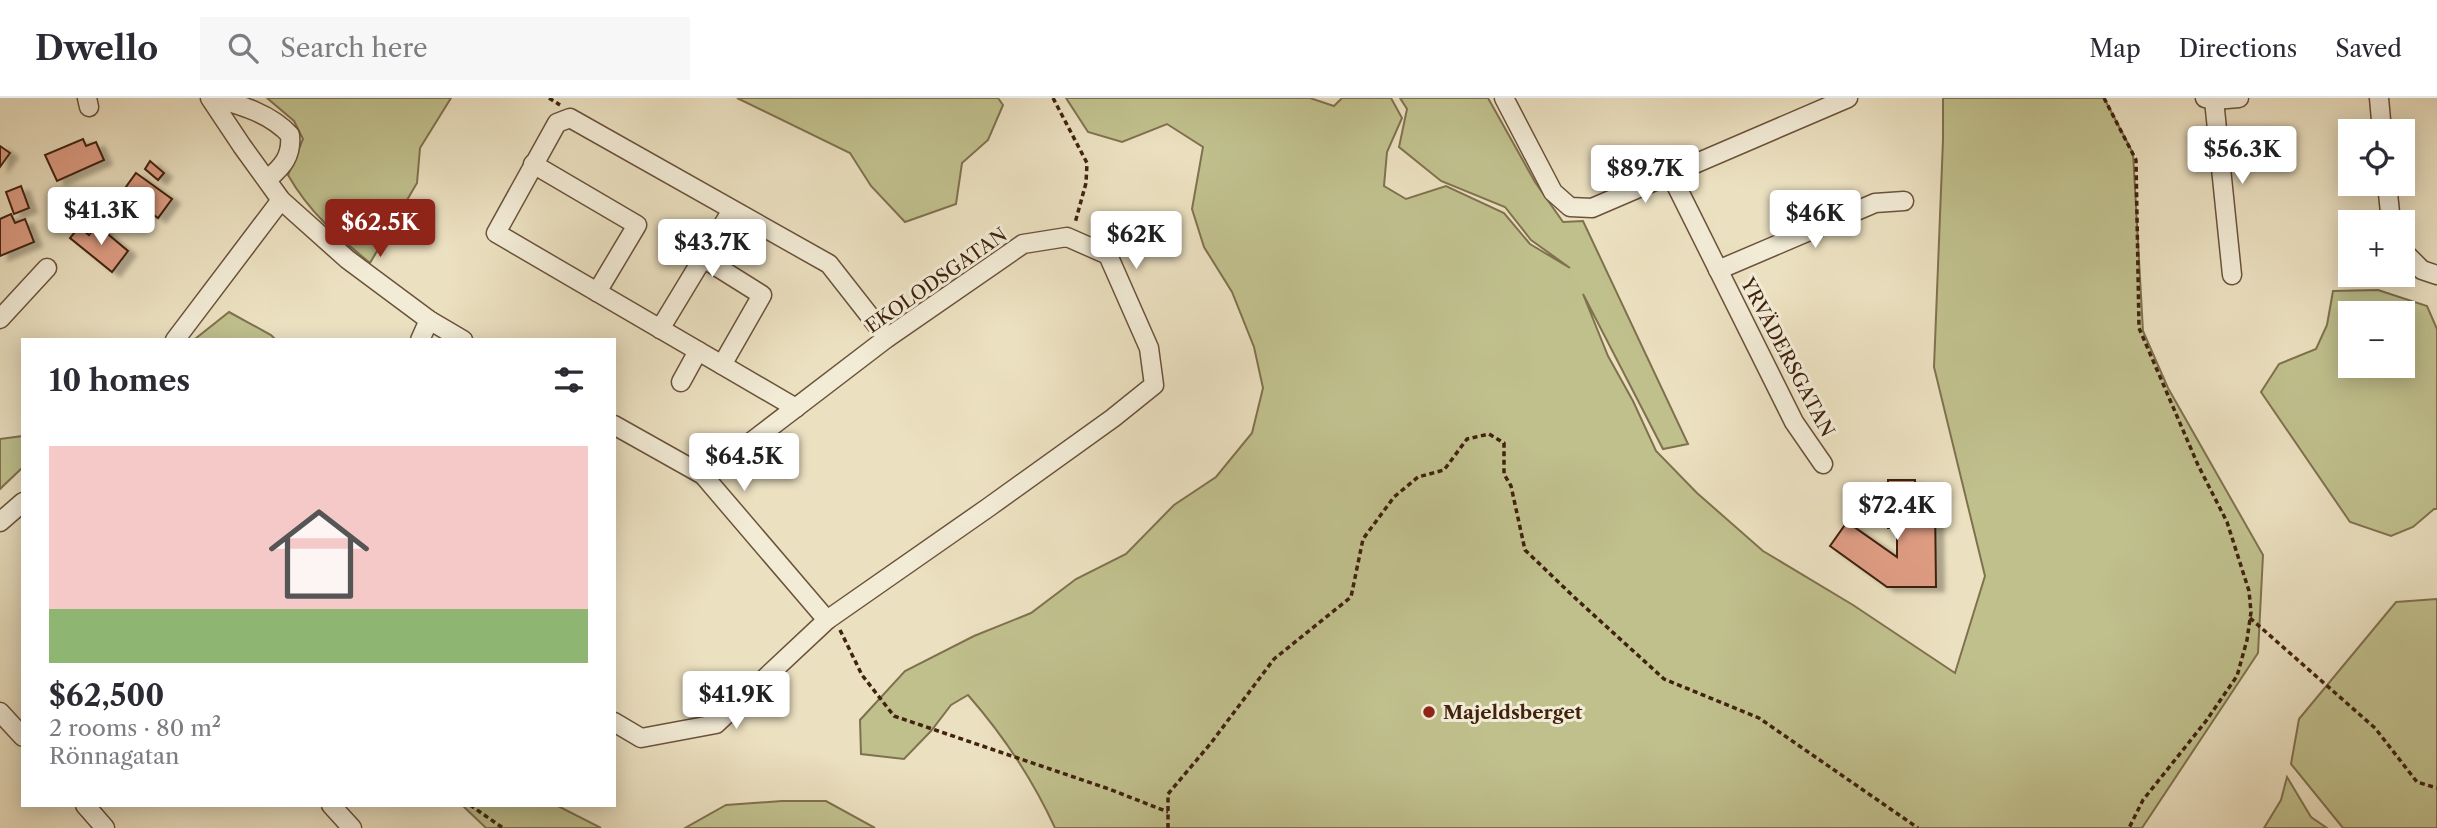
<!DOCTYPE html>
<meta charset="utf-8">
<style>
:root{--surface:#fff;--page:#f7f7f7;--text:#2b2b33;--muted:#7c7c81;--line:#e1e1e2;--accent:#8f2418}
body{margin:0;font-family:"Libre Caslon Text",serif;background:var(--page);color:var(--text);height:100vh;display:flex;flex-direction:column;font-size:26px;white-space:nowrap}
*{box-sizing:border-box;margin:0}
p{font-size:23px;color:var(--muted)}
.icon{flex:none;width:38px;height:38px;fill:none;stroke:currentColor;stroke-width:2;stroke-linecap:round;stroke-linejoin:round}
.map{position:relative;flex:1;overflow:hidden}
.side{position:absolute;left:21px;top:240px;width:595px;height:469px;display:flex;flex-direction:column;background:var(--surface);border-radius:0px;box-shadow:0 4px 18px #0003}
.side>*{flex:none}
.tools{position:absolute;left:2338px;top:21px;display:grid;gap:14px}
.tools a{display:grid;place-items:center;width:77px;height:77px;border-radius:0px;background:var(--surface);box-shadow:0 4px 18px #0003;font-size:35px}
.price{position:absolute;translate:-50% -60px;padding:0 16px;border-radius:7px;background:#fff;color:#222;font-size:23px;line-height:46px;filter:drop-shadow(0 2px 4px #0008)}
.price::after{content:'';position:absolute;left:50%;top:42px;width:21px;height:16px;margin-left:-10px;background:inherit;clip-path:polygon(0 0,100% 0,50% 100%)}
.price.selected{background:var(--accent);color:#fff}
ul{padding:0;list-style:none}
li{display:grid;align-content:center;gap:14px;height:371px;padding:0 28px}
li+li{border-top:2px solid var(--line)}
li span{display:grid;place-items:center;height:217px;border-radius:0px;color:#555}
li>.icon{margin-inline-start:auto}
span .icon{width:126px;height:126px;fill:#fffc;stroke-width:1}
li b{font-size:30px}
h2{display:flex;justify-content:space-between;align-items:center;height:84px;padding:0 28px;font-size:30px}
header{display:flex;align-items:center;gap:42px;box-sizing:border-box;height:98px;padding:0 35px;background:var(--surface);border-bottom:2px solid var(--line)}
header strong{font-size:33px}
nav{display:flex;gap:38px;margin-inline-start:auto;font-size:24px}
.search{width:490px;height:63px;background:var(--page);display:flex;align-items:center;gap:18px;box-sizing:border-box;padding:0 24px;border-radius:0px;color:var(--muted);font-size:26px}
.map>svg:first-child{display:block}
.green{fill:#c0c08d;stroke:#80714e;stroke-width:2;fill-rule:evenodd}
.building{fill:#de9c83;stroke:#40220f;stroke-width:2;filter:url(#shadow)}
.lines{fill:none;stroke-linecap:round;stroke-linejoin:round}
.minor-casing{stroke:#6b523b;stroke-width:21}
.path{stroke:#40220f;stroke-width:3.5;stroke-dasharray:5 3.5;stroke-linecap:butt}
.minor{stroke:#f2ebd6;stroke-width:18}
.poi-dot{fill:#8f2418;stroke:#f2ebd6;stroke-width:2.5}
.labels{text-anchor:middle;stroke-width:6;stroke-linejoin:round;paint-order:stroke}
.street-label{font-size:19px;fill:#40220f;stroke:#f2ebd6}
.poi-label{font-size:19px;font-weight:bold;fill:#40220f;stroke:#f2ebd6;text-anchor:start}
</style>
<header>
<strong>Dwello</strong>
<div class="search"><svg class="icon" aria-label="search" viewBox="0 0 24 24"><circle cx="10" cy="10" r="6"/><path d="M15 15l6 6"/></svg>Search here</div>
<nav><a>Map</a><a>Directions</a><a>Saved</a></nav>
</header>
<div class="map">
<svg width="2437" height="730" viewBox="0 0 2437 730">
<defs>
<filter id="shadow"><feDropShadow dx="8" dy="4.5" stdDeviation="2" flood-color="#0004"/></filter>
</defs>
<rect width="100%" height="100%" fill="#ebe0c0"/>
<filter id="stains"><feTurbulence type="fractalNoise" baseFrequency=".00286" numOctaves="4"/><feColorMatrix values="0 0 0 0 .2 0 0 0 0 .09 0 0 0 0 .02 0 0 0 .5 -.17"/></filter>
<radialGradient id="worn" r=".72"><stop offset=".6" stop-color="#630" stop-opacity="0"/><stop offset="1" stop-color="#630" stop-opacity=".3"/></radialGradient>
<g class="green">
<path d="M267 0H451L420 50 417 85 370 165C337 138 309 114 288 77L303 41 294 23Z"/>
<path d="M737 0H998L1003 7 988 42 962 65 956 106 905 124 871 88 850 55Z"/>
<path d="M1066 0H1310L1334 8 1342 0H1391L1402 20 1387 54 1384 88 1406 101 1446 88 1504 115 1530 146 1570 170 1531 142 1505 109 1441 83 1399 49 1407 11 1400 0H1488L1535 84 1563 124 1583 123 1688 346 1663 351 1583 196 1608 258 1633 303 1656 353 1697 395 1763 453 1853 507 1955 575 1985 478 1934 269 1943 42V0H2104L2133 55 2143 233 2168 290 2263 457 2258 555 2142 730H1055C1033 682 1003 637 968 597L951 607 931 633 904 661 861 656 860 622 905 573 974 538 1031 515 1076 481 1126 456 1174 407 1216 379 1252 335 1263 290 1254 249 1232 194 1204 149 1192 111 1203 49 1167 26 1122 44 1088 34Z"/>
<path d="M2378 192 2427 208 2437 231V411H2434L2413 429 2391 438 2350 424 2261 294 2279 266 2316 251 2327 227 2333 193ZM2350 215H2403V268H2350Z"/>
<path d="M229 214 271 237 275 241H195Z"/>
<path d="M23 338V369L0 391V341Z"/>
<path d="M2437 501V730H2343L2291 666 2299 621 2396 504Z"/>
<path d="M2287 679 2311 719 2327 730H2264L2281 702Z"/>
<path d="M782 703H826L875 730H685L726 707Z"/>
<path d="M462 707H556L601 730H486Z"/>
</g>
<g class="building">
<path d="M83 41 86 48 96 44 104 62 57 83 45 57Z"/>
<path d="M0 48 10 55 0 69Z"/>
<path d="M150 63 164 75 158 82 145 71Z"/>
<path d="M136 75 172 101 158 120 147 112 140 122 115 104Z"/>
<path d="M21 88 29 110 14 116 6 94Z"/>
<path d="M11 116 15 125 25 121 34 144 0 158V121Z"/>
<path d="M97 127 128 153 112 174 70 140 79 129 89 137Z"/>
<path d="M1888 382H1915V404H1935L1936 489H1887L1830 448 1847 424 1897 459V430H1888Z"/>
</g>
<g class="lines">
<g class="minor-casing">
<g id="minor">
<path d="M87 0 89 9"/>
<path d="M210 0 242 48 281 102 347 161 429 222 463 242"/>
<path d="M215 0C241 7 271 16 290 37 292 58 283 68 268 81"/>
<path d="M1504 0 1553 94 1570 109 1592 110 1848 0"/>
<path d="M2205 0 2214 2 2239 0"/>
<path d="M2379 0 2382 33"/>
<path d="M2214 2 2232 177"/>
<path d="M533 66 637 127 597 194"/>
<path d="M1670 75 1794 324 1823 366"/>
<path d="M2387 86 2391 124"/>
<path d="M2403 153 2422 172 2437 177"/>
<path d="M703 160 762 197 722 267"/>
<path d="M1718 172 1875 105 1904 103"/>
<path d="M0 221 47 170"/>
<path d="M660 231 732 112"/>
<path d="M175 242 281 102"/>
<path d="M420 242 429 222"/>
<path d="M681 284 698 253"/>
<path d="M796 310 496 135 557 25 570 20 829 166 887 240"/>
<path d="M614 327 703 377 827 522"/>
<path d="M0 424 23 404"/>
<path d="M0 614 23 639"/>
<path d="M614 624 641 640 716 626 827 522 989 409 1113 320 1154 287 1149 250 1108 157 1067 139 1023 146 887 240 751 344 703 377"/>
<path d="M85 707 105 730"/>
<path d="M331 707 352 730"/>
</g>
</g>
<g class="path">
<path d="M549 0 560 7"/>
<path d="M1053 0 1087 65 1086 85 1075 125"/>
<path d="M2104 0 2136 62 2139 230 2198 367 2227 424 2249 493 2251 514 2247 542 2237 578 2206 623 2143 702 2129 730"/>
<path d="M2250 520 2375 630 2417 684 2437 690"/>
<path d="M840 532 862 577 894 618 1109 691 1168 714"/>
<path d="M470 707 503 730"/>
<path d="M1168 730V696L1211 645 1274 561 1351 499 1363 441 1394 399 1418 379 1444 372 1467 341 1489 336 1504 345V376L1511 388 1525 452 1574 499 1664 581 1759 620 1918 730"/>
</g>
<use href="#minor" class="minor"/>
</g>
<circle class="poi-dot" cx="1429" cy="614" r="7"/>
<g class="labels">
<g class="street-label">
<text transform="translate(936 182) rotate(-35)" y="7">EKOLODSGATAN</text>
<text transform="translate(1788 259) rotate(62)" y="7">YRVÄDERSGATAN</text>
</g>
<g class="poi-label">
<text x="1443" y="621">Majeldsberget</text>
</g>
</g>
<rect width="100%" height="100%" filter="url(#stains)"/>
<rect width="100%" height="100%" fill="url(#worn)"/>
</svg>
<div class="tools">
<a><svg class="icon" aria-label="locate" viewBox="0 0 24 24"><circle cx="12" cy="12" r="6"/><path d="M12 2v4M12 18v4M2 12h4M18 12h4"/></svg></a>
<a>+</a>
<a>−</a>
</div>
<b class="price" style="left:2242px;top:88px">$56.3K</b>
<b class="price" style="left:1645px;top:107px">$89.7K</b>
<b class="price" style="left:101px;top:149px">$41.3K</b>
<b class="price" style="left:1815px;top:152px">$46K</b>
<b class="price selected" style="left:380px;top:161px">$62.5K</b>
<b class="price" style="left:1136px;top:173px">$62K</b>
<b class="price" style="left:712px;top:181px">$43.7K</b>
<b class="price" style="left:744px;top:395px">$64.5K</b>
<b class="price" style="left:1897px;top:444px">$72.4K</b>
<b class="price" style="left:736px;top:633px">$41.9K</b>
<section class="side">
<h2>10 homes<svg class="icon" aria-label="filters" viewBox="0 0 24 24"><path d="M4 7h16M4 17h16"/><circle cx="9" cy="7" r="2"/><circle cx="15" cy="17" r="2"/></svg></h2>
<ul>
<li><span style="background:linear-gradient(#f6c9c9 75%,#8fb573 0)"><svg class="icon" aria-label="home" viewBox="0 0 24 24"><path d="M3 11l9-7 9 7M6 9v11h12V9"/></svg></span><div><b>$62,500</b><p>2 rooms · 80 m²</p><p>Rönnagatan</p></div></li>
</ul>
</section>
</div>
